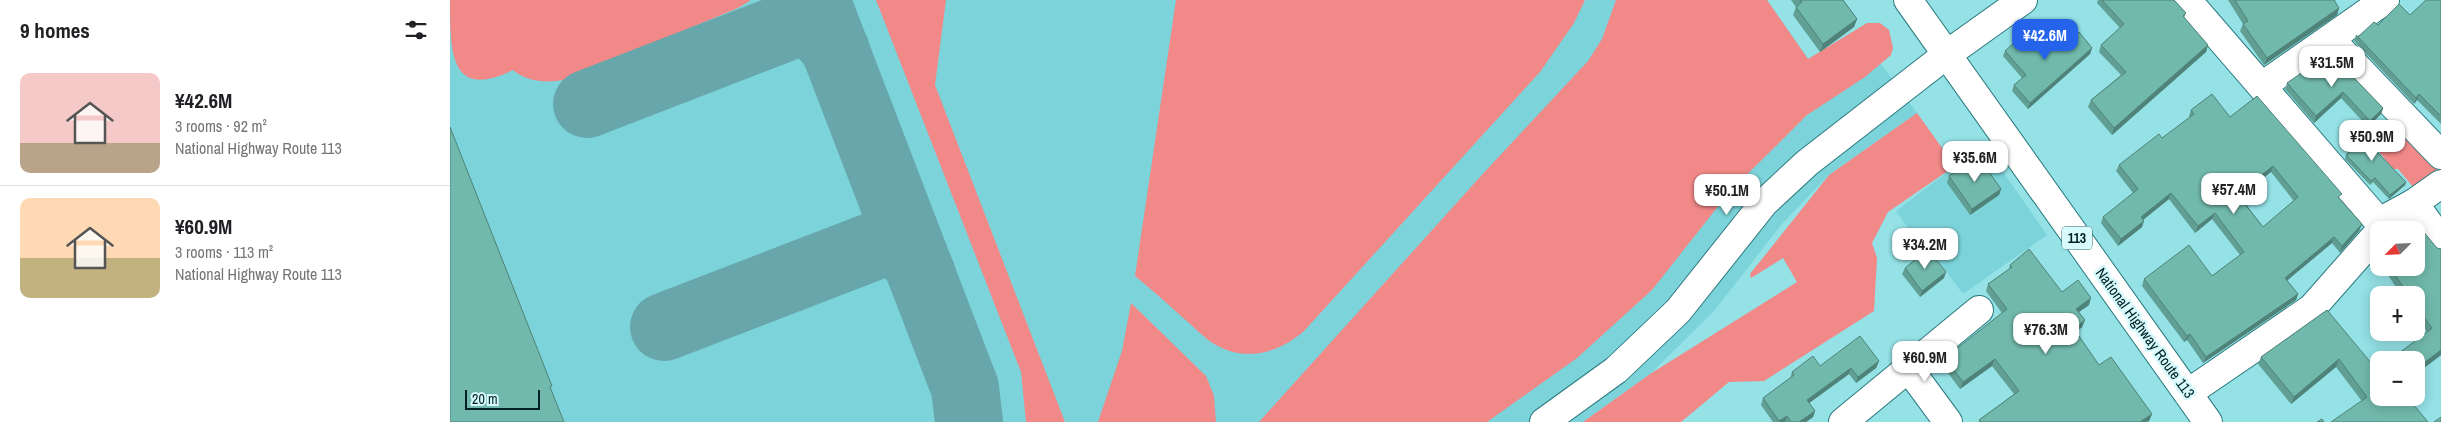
<!DOCTYPE html>
<meta charset="utf-8">
<style>
:root{--surface:#fff;--page:#f6f6f6;--text:#202124;--muted:#757577;--line:#e0e0e0;--accent:#2563eb}
body{margin:0;font-family:"Archivo Narrow",sans-serif;background:var(--page);color:var(--text);height:100vh;display:flex;flex-direction:column;font-size:19px;white-space:nowrap}
*{box-sizing:border-box;margin:0}
p{font-size:16px;color:var(--muted)}
.icon{flex:none;width:28px;height:28px;fill:none;stroke:currentColor;stroke-width:2;stroke-linecap:round;stroke-linejoin:round}
.map{position:relative;flex:1;overflow:hidden}
.details{display:flex;flex-direction:column;background:var(--surface);width:450px}
.details>*{flex:none}
.needle{width:32px;rotate:246deg}
.tools{position:absolute;left:1920px;top:221px;display:grid;gap:10px}
.tools a{display:grid;place-items:center;width:55px;height:55px;border-radius:10px;background:var(--surface);box-shadow:0 2px 12px #0003;font-size:25px}
.scale{position:absolute;left:15px;bottom:12px;width:75px;box-sizing:border-box;padding-left:5px;border:2px solid #012224;border-top:0;font-size:14px;line-height:18px;white-space:nowrap;color:#012224;-webkit-text-stroke:4px #d6fafd;paint-order:stroke}
.price{position:absolute;translate:-50% -42px;padding:0 11px;border-radius:10px;background:#fff;color:#222;font-size:16px;line-height:32px;filter:drop-shadow(0 1px 2px #0008)}
.price::after{content:'';position:absolute;left:50%;top:30px;width:15px;height:11px;margin-left:-8px;background:inherit;clip-path:polygon(0 0,100% 0,50% 100%)}
.price.current{background:var(--accent);color:#fff}
ul{padding:0;list-style:none}
li{display:flex;align-items:center;gap:15px;height:125px;padding:0 20px}
li+li{border-top:1px solid var(--line)}
li span{display:grid;place-items:center;flex:none;width:140px;height:100px;border-radius:10px;color:#555}
li>.icon{margin-inline-start:auto}
span .icon{width:60px;height:60px;fill:#fffc;stroke-width:1}
li b{font-size:21px}
h2{display:flex;justify-content:space-between;align-items:center;height:60px;padding:0 20px;font-size:21px}
main{display:flex;flex:1;min-height:0}
.map>svg:first-child{display:block}
.built{fill:#7cd4da}
.green{fill:#f18988}
.lines{fill:none;stroke-linecap:round;stroke-linejoin:round}
.taxiway{stroke:#67a6aa;stroke-width:68}
.minor-casing{stroke:#2a797e;stroke-width:30}
.highway-casing{stroke:#2a797e;stroke-width:30}
.minor{stroke:#fff;stroke-width:28}
.highway{stroke:#fff;stroke-width:28}
.wall{fill:#619f94;fill-rule:evenodd}
.shaded-wall{fill:#4f8278}
.building{fill:#71b9ac;stroke:#4f8278;fill-rule:evenodd}
.labels{text-anchor:middle;stroke-width:5;stroke-linejoin:round;paint-order:stroke}
.shield{fill:#d6fafd;stroke:#416365;stroke-width:1}
.shield-label{font-size:14px;font-weight:bold;fill:#012224}
.street-label{font-size:15px;fill:#012224;stroke:#d6fafd}
</style>
<main>
<section class="details">
<h2>9 homes<svg class="icon" aria-label="filters" viewBox="0 0 24 24"><path d="M4 7h16M4 17h16"/><circle cx="9" cy="7" r="2"/><circle cx="15" cy="17" r="2"/></svg></h2>
<ul>
<li><span style="background:linear-gradient(#f6c9c9 70%,#b9a48a 0)"><svg class="icon" aria-label="home" viewBox="0 0 24 24"><path d="M3 11l9-7 9 7M6 9v11h12V9"/></svg></span><div><b>¥42.6M</b><p>3 rooms · 92 m²</p><p>National Highway Route 113</p></div></li>
<li><span style="background:linear-gradient(#ffd9b3 60%,#c2b280 0)"><svg class="icon" aria-label="home" viewBox="0 0 24 24"><path d="M3 11l9-7 9 7M6 9v11h12V9"/></svg></span><div><b>¥60.9M</b><p>3 rooms · 113 m²</p><p>National Highway Route 113</p></div></li>
</ul>
</section>
<div class="map">
<svg width="1991" height="422" viewBox="0 0 1991 422">
<rect width="100%" height="100%" fill="#94e1e6"/>
<g class="built">
<path d="M0 0H1317L1359 60 1407 31 1467 113 1379 175 1332 224 1264 311 1200 374 1133 422H0Z"/>
<path d="M1534 152 1540 153 1597 235 1513 294 1466 230 1461 232 1446 211 1516 158Z"/>
</g>
<g class="green">
<path d="M0 0H301L288 8 114 80C96 83 77 82 63 70 0 101 0 52 0 0Z"/>
<path d="M426 0H496L485 85 615 422H576L571 372Z"/>
<path d="M726 0H1135L1124 23 1090 72 854 331C828 354 792 363 761 342 751 335 742 325 732 317 717 303 701 289 685 276Z"/>
<path d="M1166 0H1317L1358 59 1417 23H1430L1439 30 1443 48 1441 55 1415 77 1357 115 1322 150 1281 190 1202 290 1127 358 1037 422H809L1030 177 1138 61 1152 39Z"/>
<path d="M1467 113 1505 166 1438 212 1422 243 1427 258 1424 311 1314 381 1279 382 1231 422H1133L1200 374 1347 282 1333 258 1301 278 1300 274 1379 175Z"/>
<path d="M1950 118 1991 161V180L1969 194 1948 169H1943L1921 142Z"/>
<path d="M681 303 756 376 764 396 766 422H648L672 351Z"/>
</g>
<g class="lines">
<g class="taxiway">
<path d="M366 0 515 388 519 422"/>
<path d="M137 104 344 24C365 22 375 35 386 51"/>
<path d="M214 327 432 243C453 243 465 257 472 275"/>
</g>
<g class="minor-casing">
<g id="minor">
<path d="M1737 0 1929 222 1964 203 1991 241"/>
<path d="M1880 39 1991 155"/>
<path d="M1812 86 1935 0"/>
<path d="M1964 203 1991 184"/>
<path d="M1459 369 1498 422"/>
<path d="M1738 393 1862 308 1929 232"/>
<path d="M1094 422 1166 370 1228 311 1314 203 1357 163 1496 55 1573 0"/>
<path d="M1393 422 1529 310"/>
</g>
</g>
<g class="highway-casing">
<path id="highway" d="M1458 0 1758 422"/>
</g>
<use href="#minor" class="minor"/>
<use href="#highway" class="highway"/>
</g>
<g class="wall">
<path d="M1341 0H1393L1407 19 1404 27 1370 52 1343 15 1346 7Z"/>
<path d="M1648 0H1724L1736 13 1734 18 1758 45 1756 52 1662 135 1638 107 1641 100 1671 75 1649 52 1651 45 1670 28 1647 3Z"/>
<path d="M1778 0H1886L1884 1 1889 8 1887 15 1814 65 1790 31 1793 24Z"/>
<path d="M1991 0V124L1967 100 1964 104 1904 41 1906 35 1908 37 1928 25 1960 15Z"/>
<path d="M1619 40 1642 48 1640 54 1578 109 1562 91 1564 85 1572 78 1553 56 1555 51 1597 50Z"/>
<path d="M1880 53 1933 108 1931 114 1918 127 1891 98 1864 123 1835 89 1837 83Z"/>
<path d="M1741 110 1780 117 1890 199 1912 224 1909 231 1890 253 1882 243 1837 280 1848 294 1846 300 1753 363 1737 340 1734 342 1692 286 1694 279 1762 276 1790 255 1762 219 1745 233 1719 199 1693 220 1692 227 1668 246 1651 223 1653 217 1683 193 1666 171 1669 165 1712 138 1740 118 1739 116ZM1821 172 1844 201 1813 227 1790 196Z"/>
<path d="M1891 140 1956 182 1955 185 1939 199 1923 182 1920 185 1895 159 1896 155 1898 153 1890 144Z"/>
<path d="M1529 168 1551 189 1549 195 1520 215 1497 183 1499 176Z"/>
<path d="M1987 248 1991 249V355L1966 374 1977 332 1966 317V295H1951L1936 272 1930 268H1966Z"/>
<path d="M1929 251V267L1923 262 1926 255Z"/>
<path d="M1560 265 1639 305 1629 312 1635 320 1632 327 1626 332 1649 365 1702 414 1699 421 1698 422H1529V420L1564 394 1542 366 1510 389 1495 369 1498 362 1497 361 1500 354 1552 313 1536 291 1538 284 1559 269Z"/>
<path d="M1455 268 1494 278 1470 297 1452 274Z"/>
<path d="M1877 310 1929 398 1911 400 1886 367 1841 404 1808 364 1811 357Z"/>
<path d="M1429 361 1426 368 1406 383 1399 374 1359 403 1365 411 1363 417 1356 422H1323L1311 405 1313 398 1340 379 1342 372Z"/>
</g>
<g class="shaded-wall">
<path d="M1889 8 1887 15 1814 65 1817 58Z"/>
<path d="M1407 19 1404 27 1370 52 1373 44Z"/>
<path d="M1758 45 1756 52 1662 135 1664 128Z"/>
<path d="M1642 48 1640 54 1578 109 1580 103Z"/>
<path d="M1893 92 1891 98 1864 123 1866 116Z"/>
<path d="M1969 94 1967 100 1964 104 1966 98Z"/>
<path d="M1933 108 1931 114 1918 127 1920 121Z"/>
<path d="M1823 166 1821 172 1785 200 1787 194Z"/>
<path d="M1956 182 1955 185 1939 199 1940 195Z"/>
<path d="M1551 189 1549 195 1520 215 1522 209Z"/>
<path d="M1721 193 1719 199 1689 223 1691 217Z"/>
<path d="M1765 213 1762 219 1745 233 1748 226Z"/>
<path d="M1694 221 1692 227 1668 246 1671 239Z"/>
<path d="M1912 224 1909 231 1890 253 1892 246Z"/>
<path d="M1884 237 1882 243 1833 284 1835 278Z"/>
<path d="M1496 272 1494 278 1470 297 1472 291Z"/>
<path d="M1848 294 1846 300 1753 363 1756 357Z"/>
<path d="M1641 298 1639 305 1623 316 1626 309Z"/>
<path d="M1635 320 1632 327 1621 336 1624 329Z"/>
<path d="M1740 334 1737 340 1734 342 1737 336Z"/>
<path d="M1991 350V355L1966 374V369Z"/>
<path d="M1545 359 1542 366 1510 389 1513 382Z"/>
<path d="M1889 359 1886 367 1841 404 1844 397Z"/>
<path d="M1429 361 1426 368 1406 383 1408 377Z"/>
<path d="M1401 368 1399 374 1355 406 1357 400Z"/>
<path d="M1365 411 1363 417 1356 422H1349Z"/>
<path d="M1702 414 1699 421 1690 422Z"/>
<path d="M1337 416 1335 422H1329V421Z"/>
</g>
<g class="building">
<path d="M1350 0H1393L1407 19 1373 44 1346 7 1352 2Z"/>
<path d="M1652 0H1724L1736 13 1733 16 1758 45 1664 128 1641 100 1676 72 1651 45 1674 24Z"/>
<path d="M1785 0H1884L1889 8 1817 58 1793 24 1798 21Z"/>
<path d="M1976 0H1991V116L1969 94 1966 98 1906 35 1908 37 1924 22 1928 25 1949 4 1960 15Z"/>
<path d="M1578 30 1597 50 1615 35 1619 40 1629 32 1642 48 1580 103 1564 85 1576 75 1555 51Z"/>
<path d="M1880 53 1933 108 1920 121 1893 92 1866 116 1837 83Z"/>
<path d="M1762 94 1780 117 1807 96 1892 194 1888 197 1912 224 1892 246 1884 237 1835 278 1848 294 1756 357 1740 334 1737 336 1694 279 1739 245 1762 276 1794 252 1765 213 1748 226 1721 193 1691 217 1694 221 1671 239 1653 217 1688 189 1669 165 1709 134 1712 138 1744 114 1741 110ZM1823 166 1848 197 1813 227 1787 194Z"/>
<path d="M0 127 102 386 100 387 114 422H0Z"/>
<path d="M1904 128 1956 182 1940 195 1925 178 1921 181 1896 155 1901 151 1891 140Z"/>
<path d="M1523 159 1529 168 1534 165 1551 189 1522 209 1499 176Z"/>
<path d="M1967 224 1987 248 1991 249V350L1966 369V360H1940L1982 328 1966 306V295H1959L1940 268H1966V230H1957Z"/>
<path d="M1478 249 1496 272 1472 291 1455 268Z"/>
<path d="M1579 249 1612 292 1628 280 1641 298 1626 309 1635 320 1624 329 1649 365 1661 357 1702 414 1690 422H1531L1529 420 1569 391 1545 359 1513 382 1498 362 1503 358 1500 354 1557 309 1538 284 1562 267 1560 265Z"/>
<path d="M1929 251V257L1926 255Z"/>
<path d="M1877 310 1927 370 1929 369V398H1958L1978 422H1881L1917 397 1889 359 1844 397 1811 357Z"/>
<path d="M1410 336 1429 361 1408 377 1401 368 1357 400 1365 411 1349 422H1341L1337 416 1329 421 1313 398 1344 375 1342 372 1363 356 1370 366Z"/>
<path d="M1991 417V422H1984Z"/>
<path d="M1872 419 1874 422H1867Z"/>
</g>
<g class="labels">
<rect class="shield" x="1612" y="226.5" width="30" height="23" rx="4"/>
<g class="shield-label">
<text x="1627" y="243">113</text>
</g>
<g class="street-label">
<text transform="translate(1695 333) rotate(54)" y="5">National Highway Route 113</text>
</g>
</g>
</svg>
<div class="tools">
<a><svg class="needle" viewBox="-14 -14 28 28"><path d="M0-13l5 13h-10z" fill="#e53935"/><path d="M0 13l5-13h-10z" fill="#757577"/></svg></a>
<a>+</a>
<a>−</a>
</div>
<div class="scale">20 m</div>
<b class="price current" style="left:1595px;top:61px">¥42.6M</b>
<b class="price" style="left:1882px;top:88px">¥31.5M</b>
<b class="price" style="left:1922px;top:162px">¥50.9M</b>
<b class="price" style="left:1525px;top:183px">¥35.6M</b>
<b class="price" style="left:1784px;top:215px">¥57.4M</b>
<b class="price" style="left:1277px;top:216px">¥50.1M</b>
<b class="price" style="left:1475px;top:270px">¥34.2M</b>
<b class="price" style="left:1596px;top:355px">¥76.3M</b>
<b class="price" style="left:1475px;top:383px">¥60.9M</b>
</div>
</main>
